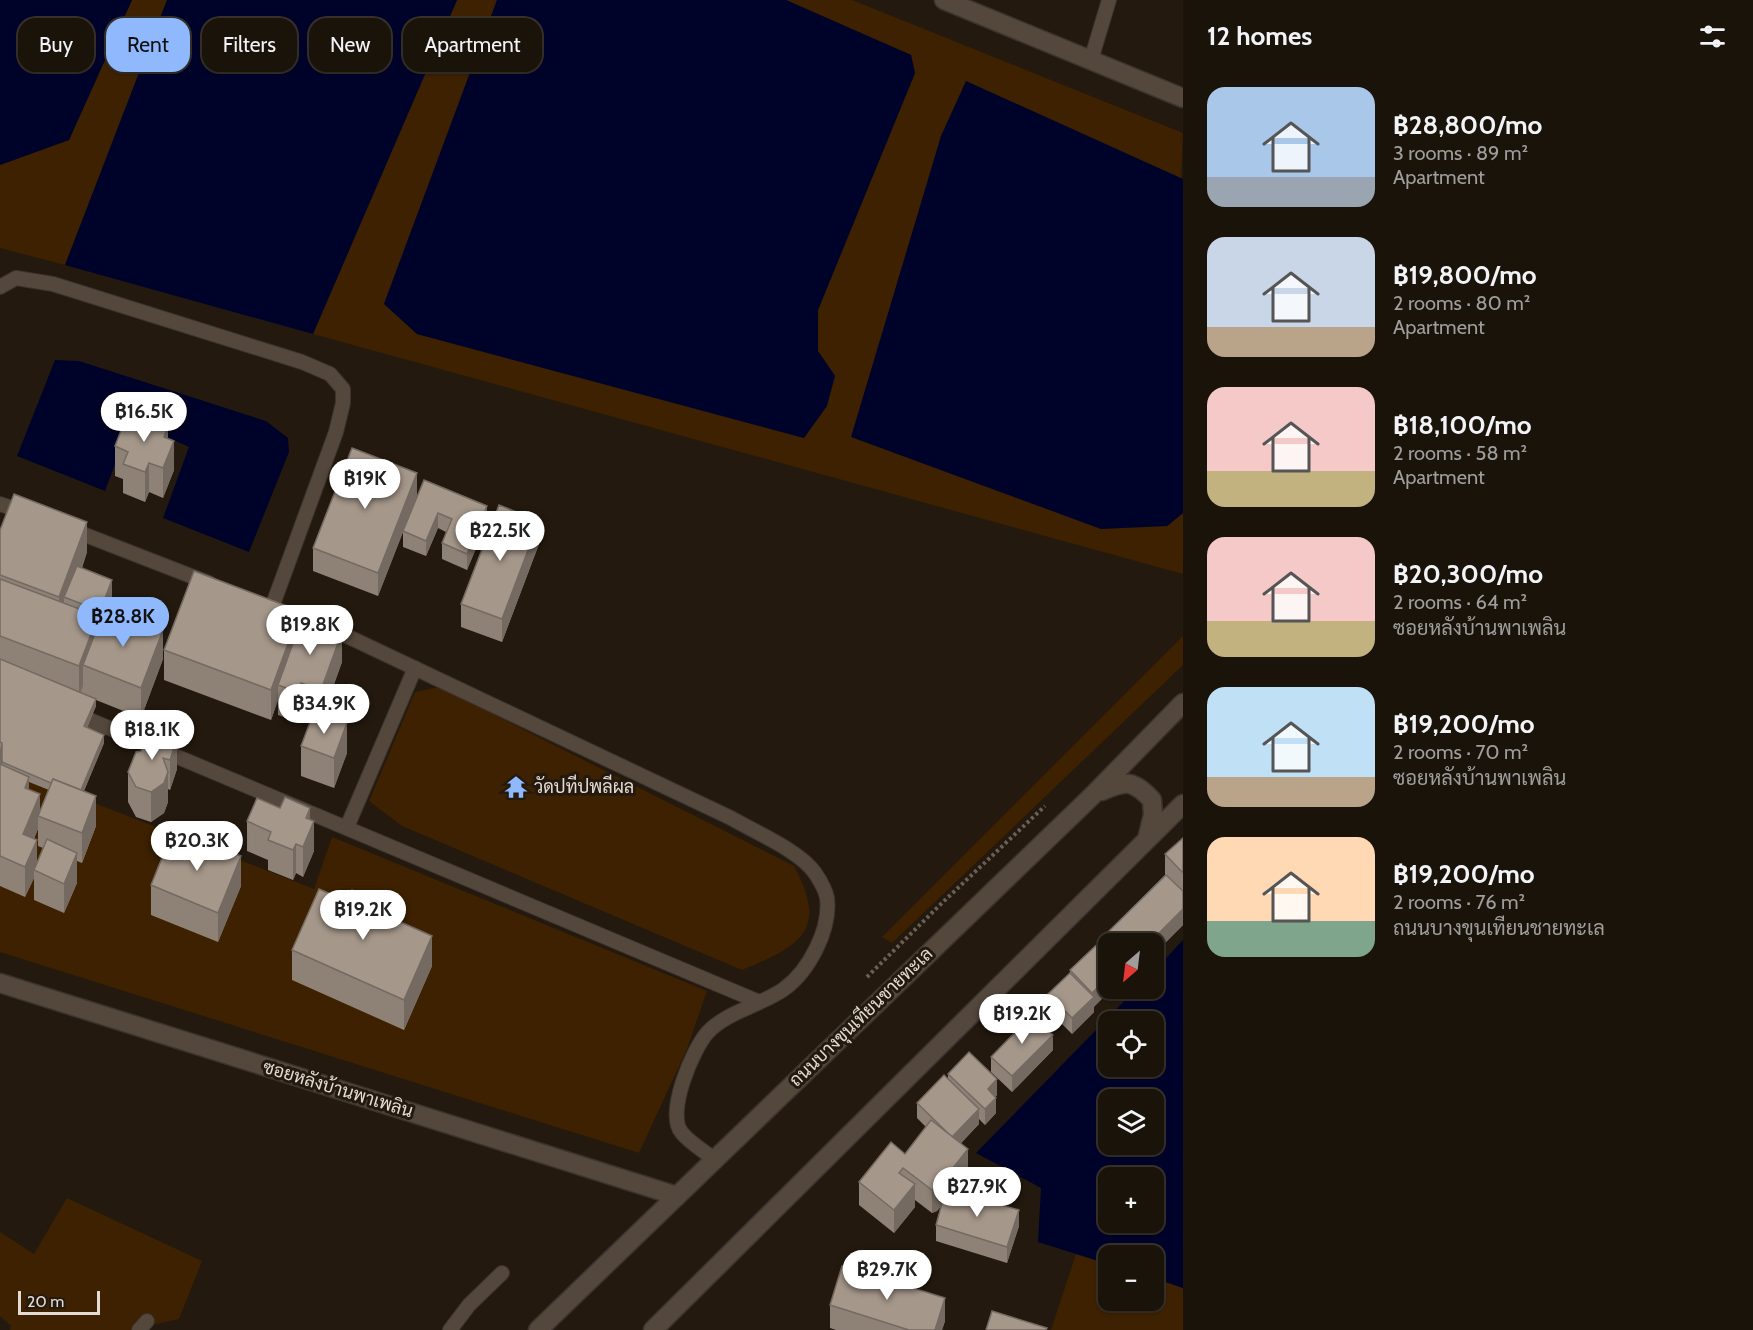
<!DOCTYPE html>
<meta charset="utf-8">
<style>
:root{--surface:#1a130a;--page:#272018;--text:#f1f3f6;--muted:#9f9e9c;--line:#38322b;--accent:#8fb8fd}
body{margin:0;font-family:Cabin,Sarabun,sans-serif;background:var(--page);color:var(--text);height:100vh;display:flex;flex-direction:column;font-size:22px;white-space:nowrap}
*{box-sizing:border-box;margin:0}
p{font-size:20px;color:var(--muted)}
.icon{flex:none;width:33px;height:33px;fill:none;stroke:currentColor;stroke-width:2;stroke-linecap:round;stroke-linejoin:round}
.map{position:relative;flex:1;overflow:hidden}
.panel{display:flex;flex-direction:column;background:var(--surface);width:570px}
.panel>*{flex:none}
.guide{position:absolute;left:18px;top:18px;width:570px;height:54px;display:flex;gap:12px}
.needle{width:39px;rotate:208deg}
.fabs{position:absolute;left:1098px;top:933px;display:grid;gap:12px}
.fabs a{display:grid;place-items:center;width:66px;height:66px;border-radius:12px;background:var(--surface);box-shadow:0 2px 4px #0004,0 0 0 2px var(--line);font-size:30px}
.scale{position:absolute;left:18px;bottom:15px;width:82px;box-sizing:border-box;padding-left:6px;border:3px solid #e3dbd4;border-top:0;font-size:16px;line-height:21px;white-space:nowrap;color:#e3dbd4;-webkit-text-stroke:4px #23190e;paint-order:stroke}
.price{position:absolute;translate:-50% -51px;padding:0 14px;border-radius:21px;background:#fff;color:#222;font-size:20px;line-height:39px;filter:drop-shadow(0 2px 3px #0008)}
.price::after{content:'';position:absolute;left:50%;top:36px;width:18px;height:14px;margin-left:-9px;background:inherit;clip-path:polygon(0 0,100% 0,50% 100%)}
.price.selected{background:var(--accent);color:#111}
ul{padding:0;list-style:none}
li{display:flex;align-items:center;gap:18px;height:150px;padding:0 24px}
li span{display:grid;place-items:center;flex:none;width:168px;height:120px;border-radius:18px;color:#555}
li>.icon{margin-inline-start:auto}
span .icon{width:72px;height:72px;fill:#fffc;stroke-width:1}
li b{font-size:26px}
h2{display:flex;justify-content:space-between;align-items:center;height:72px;padding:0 24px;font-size:26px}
.chip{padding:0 21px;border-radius:18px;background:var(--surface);box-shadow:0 2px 4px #0004,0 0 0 2px var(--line);font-size:21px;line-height:54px}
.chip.selected{background:var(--accent);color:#111}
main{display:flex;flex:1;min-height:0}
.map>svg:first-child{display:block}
.green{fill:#3d2100}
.water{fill:#000329;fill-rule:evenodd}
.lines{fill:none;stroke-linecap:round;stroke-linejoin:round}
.lane-casing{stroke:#3b332f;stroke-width:16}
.street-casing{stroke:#3b332f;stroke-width:21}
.secondary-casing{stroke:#3b332f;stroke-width:21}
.path{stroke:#6a6057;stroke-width:4;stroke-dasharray:3 3;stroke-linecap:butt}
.lane{stroke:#54483c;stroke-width:14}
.street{stroke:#54483c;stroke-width:18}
.secondary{stroke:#54483c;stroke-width:18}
.wall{fill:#8e8277;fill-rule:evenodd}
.shaded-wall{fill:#746a61}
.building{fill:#a5978a;stroke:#746a61;stroke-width:1.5}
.labels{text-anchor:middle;stroke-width:6;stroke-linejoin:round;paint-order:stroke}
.poi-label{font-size:18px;fill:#e3dbd4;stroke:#23190e;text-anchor:start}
.street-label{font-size:18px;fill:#e3dbd4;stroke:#23190e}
</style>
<main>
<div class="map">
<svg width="1183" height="1330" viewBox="0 0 1183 1330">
<rect width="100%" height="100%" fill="#23190e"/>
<g class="green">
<path d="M132 0H167L65 265 0 248V165L69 140Z"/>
<path d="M457 0H497L384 304 417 334 804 438 835 376 818 351V310L915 73 911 55 786 0H852L1183 133 1167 526 1183 513V574L313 334Z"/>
<path d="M1183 636V665L892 943 882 937Z"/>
<path d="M439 687 794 866C829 931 800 946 742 970L402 826 369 801 415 692Z"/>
<path d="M0 766 314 889 332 837 707 991 687 1049 639 1153 0 952Z"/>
<path d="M67 1198 202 1261 179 1319 130 1330H10L11 1326 0 1316V1232L34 1254Z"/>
<path d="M1076 1254 1108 1264V1300H1154V1278L1183 1288V1330H1051Z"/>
</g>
<g class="water">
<path d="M0 0H132L69 140 0 165Z"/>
<path d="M167 0H457L313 334 65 265Z"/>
<path d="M497 0H786L911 55 915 73 818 310V351L835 376 827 406 804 438 417 334 384 304Z"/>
<path d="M966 81 1183 179V513L1167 526 1101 529 851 437 941 136Z"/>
<path d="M55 360 79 361 266 421 288 438 289 452 249 552 163 518 189 447 131 421 105 491 17 456Z"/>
<path d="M1183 940V1288L1154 1278V1256H1108V1264L1038 1242 1041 1188 976 1153 1136 989 1154 988V971ZM1108 1022H1154V1066H1108ZM1108 1100H1154V1144H1108ZM1108 1178H1154V1222H1108Z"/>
</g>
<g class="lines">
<g class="lane-casing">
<g id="lane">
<path d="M1091 60 1109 0"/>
<path d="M0 287 16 278 53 284 302 362 330 374 343 389V403L336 432 272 607"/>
<path d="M0 504 24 512"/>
<path d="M70 529 209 583"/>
<path d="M283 612 351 638 731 818C755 832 800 851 815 873 819 879 826 891 827 898 831 929 809 971 784 989 765 1003 725 1013 708 1032 693 1048 665 1114 682 1133 690 1143 704 1151 714 1159"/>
<path d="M90 720 757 1001"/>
<path d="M347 827 415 668"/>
<path d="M139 1330 147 1321"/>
<path d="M450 1330 469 1305 502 1273"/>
</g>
</g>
<g class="street-casing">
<g id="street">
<path d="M944 0 1183 98"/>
<path d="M0 983 677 1196"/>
</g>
</g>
<g class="secondary-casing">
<g id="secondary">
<path d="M1102 791C1126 780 1133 780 1152 800L1153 815 1147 839"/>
<path d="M538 1330 1092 796 1183 703"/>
<path d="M653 1330 1183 804"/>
</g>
</g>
<path class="path" d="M867 977 943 902 1045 806"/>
<use href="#lane" class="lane"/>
<use href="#street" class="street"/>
<use href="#secondary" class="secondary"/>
</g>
<g class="wall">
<path d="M168 438 174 470 163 498 149 492 145 502 123 493V479L115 476V446Z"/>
<path d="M424 480 487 522 467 570 442 559V543L446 532 438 528 426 556 403 547V532L378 596 313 571V548L417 496 407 521Z"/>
<path d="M0 530 87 552 82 568 112 610 163 659 141 718 96 700V706L87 728 104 743 84 791 96 826 82 863 77 861V883L64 913 34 900V878L25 897 0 886ZM29 782 49 790 40 811 29 790ZM38 829V846L43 848 37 862 34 839Z"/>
<path d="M539 544 502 642 461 627V604Z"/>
<path d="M300 623 342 662 323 715 347 753 334 788 301 776V746L312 716 301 712 298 722 278 715V700L271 720 164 680V650Z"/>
<path d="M150 728 177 769 170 790 168 789V802L164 813 151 822 136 817 128 802V772L141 751Z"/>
<path d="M280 808 310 820 314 851 303 877 296 873 293 880 268 870V860L247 851V821Z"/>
<path d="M1183 838V925L1154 954V944H1108L1094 1007V1012L1072 1034 1048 1010V994L1070 973V970L1107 935V933L1165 875V854Z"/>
<path d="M151 885 241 886 218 942 151 915Z"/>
<path d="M347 901 400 922 432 966 404 1030 292 980V950Z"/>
<path d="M1053 1050 1012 1092 991 1072V1057Z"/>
<path d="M948 1074 997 1095 995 1097 996 1113 985 1125 979 1119V1124L961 1143 968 1172 953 1191 1019 1226 1007 1263 936 1241V1225L941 1206 937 1211 932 1213 915 1200V1207L894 1233 859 1205V1182L905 1154 926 1127 917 1118V1103L948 1079Z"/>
<path d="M830 1305 945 1321 942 1330H836L830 1328Z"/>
</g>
<g class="shaded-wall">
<path d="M168 426V454L174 441V470L163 498V468L164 437Z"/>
<path d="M149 463V492L145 502V472Z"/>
<path d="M417 473V496L378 596V573Z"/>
<path d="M487 506V522L467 570V554Z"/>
<path d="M438 513V528L426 556V541Z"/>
<path d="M539 521V544L502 642V619Z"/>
<path d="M87 522V552L70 599 64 597V614L59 627V597Z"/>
<path d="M112 580V610L100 641V611Z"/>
<path d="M300 611V641L278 685V700L271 720V690Z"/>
<path d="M98 616V646L83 665V686L79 696V666Z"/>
<path d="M163 630V659L141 718V688Z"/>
<path d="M342 632V662L321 720V690Z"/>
<path d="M301 683V712L298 722V692Z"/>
<path d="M96 699V706L84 734V726Z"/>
<path d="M347 723V753L334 788V758Z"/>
<path d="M104 735V743L75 812V804Z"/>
<path d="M177 739V769L170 790V760Z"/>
<path d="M2 743V773L0 779V749Z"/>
<path d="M168 772V802L164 813 151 822V792Z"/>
<path d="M29 777V807L25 788Z"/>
<path d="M40 794V817L38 816V829L23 863V834Z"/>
<path d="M96 796V826L82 863V833Z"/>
<path d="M310 808V832L314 821V851L303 877V847L306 818Z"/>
<path d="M37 840V870H34V878L25 897V867Z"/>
<path d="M296 844V873L293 880V850Z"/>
<path d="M77 853V883L64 913V884Z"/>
<path d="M241 856V886L218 942V913Z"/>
<path d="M1183 909V925L1154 954V944H1148Z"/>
<path d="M400 911V941L396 920Z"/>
<path d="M432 936V966L404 1030V1000Z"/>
<path d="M1108 977V988H1113L1094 1007V1012L1072 1034V1018L1092 998V993Z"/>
<path d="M1053 1035V1050L1012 1092V1076Z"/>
<path d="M997 1079V1095L988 1105V1089Z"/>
<path d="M996 1098V1113L985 1125V1109Z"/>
<path d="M979 1109V1124L952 1153V1137Z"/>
<path d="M968 1149V1172L937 1211 932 1213V1190Z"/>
<path d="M915 1184V1207L894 1233V1210Z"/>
<path d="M1019 1210V1226L1007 1263V1247Z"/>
<path d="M945 1298V1321L942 1330H935Z"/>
</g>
<g class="building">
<path d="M137 414 168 426 164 437 174 441 163 468 149 463 145 472 123 464 128 452 115 446 125 420 134 423Z"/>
<path d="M352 448 417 473 378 573 313 548Z"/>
<path d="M424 480 487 506 467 554 442 543 452 519 438 513 426 541 403 531Z"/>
<path d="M14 494 87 522 59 597 0 575V530Z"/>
<path d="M499 505 539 521 502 619 461 604Z"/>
<path d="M77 566 112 580 100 611 64 597Z"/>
<path d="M194 571 300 611 271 690 164 650Z"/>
<path d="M0 579 98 616 79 666 0 636Z"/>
<path d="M105 607 163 630 141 688 83 665Z"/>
<path d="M302 618 342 632 321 690 301 683 298 692 278 685Z"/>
<path d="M0 659 96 699 84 726 104 735 81 790 53 779 51 783 2 762V743L0 742Z"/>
<path d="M314 712 347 723 334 758 301 746Z"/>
<path d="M150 728 177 739 170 760 163 758 168 772 164 783 151 792 136 787 128 772 136 752 141 751Z"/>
<path d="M0 764 29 777 25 788 40 794 23 834 37 840 25 867 0 856Z"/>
<path d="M53 779 96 796 82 833 38 816Z"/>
<path d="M285 797 310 808 306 818 314 821 303 847 296 844 293 850 268 840 271 832 247 821 257 798 280 808Z"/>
<path d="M187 834 241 856 218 913 151 885 168 843 181 848Z"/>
<path d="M1183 838V873L1165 854Z"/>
<path d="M47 839 77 853 64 884 34 870Z"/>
<path d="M1166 875 1183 891V909L1148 944H1117L1107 933Z"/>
<path d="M319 889 347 901 352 890 400 911 396 920 432 936 404 1000 292 950Z"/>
<path d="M1107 935 1115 944H1108V977L1092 993 1070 970Z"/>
<path d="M1070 973 1094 997 1072 1018 1048 994Z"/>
<path d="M1033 1014 1053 1035 1012 1076 991 1057Z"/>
<path d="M969 1052 997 1079 988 1089 996 1098 985 1109 948 1074Z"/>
<path d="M944 1075 979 1109 952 1137 917 1103Z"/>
<path d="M931 1120 968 1149 937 1188 932 1190 903 1168 899 1173 915 1184 894 1210 859 1182 891 1142 905 1154Z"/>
<path d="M946 1189 1019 1210 1007 1247 936 1225Z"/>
<path d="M842 1266 945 1298 935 1330H909L830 1305Z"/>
<path d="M992 1311 1047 1328 1046 1330H986Z"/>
</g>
<defs>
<g id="temple-bare" transform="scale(1.8)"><path d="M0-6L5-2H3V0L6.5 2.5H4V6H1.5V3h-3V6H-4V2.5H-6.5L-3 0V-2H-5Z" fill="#8fb8fd" stroke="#23190e" stroke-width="2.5" paint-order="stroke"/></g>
</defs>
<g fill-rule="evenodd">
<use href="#temple-bare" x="516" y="787"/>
</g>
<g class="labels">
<g class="poi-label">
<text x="534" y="793">วัดปทีปพลีผล</text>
</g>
<g class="street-label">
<text transform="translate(861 1017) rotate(-44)" y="6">ถนนบางขุนเทียนชายทะเล</text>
<text transform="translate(338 1089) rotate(17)" y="6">ซอยหลังบ้านพาเพลิน</text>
</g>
</g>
</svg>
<div class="fabs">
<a><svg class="needle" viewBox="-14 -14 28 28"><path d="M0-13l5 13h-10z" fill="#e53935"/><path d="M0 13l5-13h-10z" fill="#9f9e9c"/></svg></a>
<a><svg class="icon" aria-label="locate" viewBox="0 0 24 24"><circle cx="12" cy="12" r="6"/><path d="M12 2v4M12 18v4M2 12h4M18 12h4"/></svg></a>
<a><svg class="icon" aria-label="layers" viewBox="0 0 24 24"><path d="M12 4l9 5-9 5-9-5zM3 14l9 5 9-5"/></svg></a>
<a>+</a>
<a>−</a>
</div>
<div class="scale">20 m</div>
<b class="price" style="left:144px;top:443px">฿16.5K</b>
<b class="price" style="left:365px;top:510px">฿19K</b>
<b class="price" style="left:500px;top:562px">฿22.5K</b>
<b class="price selected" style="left:123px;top:648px">฿28.8K</b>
<b class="price" style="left:310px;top:656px">฿19.8K</b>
<b class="price" style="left:324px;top:735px">฿34.9K</b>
<b class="price" style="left:152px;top:761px">฿18.1K</b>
<b class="price" style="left:197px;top:872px">฿20.3K</b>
<b class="price" style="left:363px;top:941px">฿19.2K</b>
<b class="price" style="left:1022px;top:1045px">฿19.2K</b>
<b class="price" style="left:977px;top:1218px">฿27.9K</b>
<b class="price" style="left:887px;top:1301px">฿29.7K</b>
<div class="guide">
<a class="chip">Buy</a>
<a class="chip selected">Rent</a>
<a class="chip">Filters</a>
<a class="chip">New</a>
<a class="chip">Apartment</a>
</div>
</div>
<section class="panel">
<h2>12 homes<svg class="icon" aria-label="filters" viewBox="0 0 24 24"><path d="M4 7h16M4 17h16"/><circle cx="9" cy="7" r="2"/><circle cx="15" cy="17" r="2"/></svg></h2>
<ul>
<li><span style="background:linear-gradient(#a9c7e8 75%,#9aa5b1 0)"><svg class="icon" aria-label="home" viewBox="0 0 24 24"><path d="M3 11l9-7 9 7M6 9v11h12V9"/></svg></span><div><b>฿28,800/mo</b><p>3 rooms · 89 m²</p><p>Apartment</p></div></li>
<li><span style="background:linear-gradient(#c9d6e8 75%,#b9a48a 0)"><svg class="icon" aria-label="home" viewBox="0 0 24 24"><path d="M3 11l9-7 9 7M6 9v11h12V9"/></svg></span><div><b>฿19,800/mo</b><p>2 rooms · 80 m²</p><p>Apartment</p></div></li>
<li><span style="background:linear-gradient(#f6c9c9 70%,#c2b280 0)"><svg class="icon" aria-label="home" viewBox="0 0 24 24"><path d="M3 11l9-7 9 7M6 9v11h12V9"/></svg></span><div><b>฿18,100/mo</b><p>2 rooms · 58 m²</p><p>Apartment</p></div></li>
<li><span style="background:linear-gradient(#f6c9c9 70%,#c2b280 0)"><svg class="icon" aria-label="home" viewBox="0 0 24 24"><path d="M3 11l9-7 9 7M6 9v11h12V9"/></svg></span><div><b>฿20,300/mo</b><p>2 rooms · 64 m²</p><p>ซอยหลังบ้านพาเพลิน</p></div></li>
<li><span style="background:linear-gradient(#bfe0f5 75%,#b9a48a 0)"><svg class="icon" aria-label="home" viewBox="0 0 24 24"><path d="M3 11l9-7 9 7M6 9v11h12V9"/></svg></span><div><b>฿19,200/mo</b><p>2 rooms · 70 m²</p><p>ซอยหลังบ้านพาเพลิน</p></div></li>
<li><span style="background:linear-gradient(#ffd9b3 70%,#7fa58c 0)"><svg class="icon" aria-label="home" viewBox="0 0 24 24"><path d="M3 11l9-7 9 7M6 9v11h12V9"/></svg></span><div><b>฿19,200/mo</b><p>2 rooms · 76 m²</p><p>ถนนบางขุนเทียนชายทะเล</p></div></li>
</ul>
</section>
</main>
